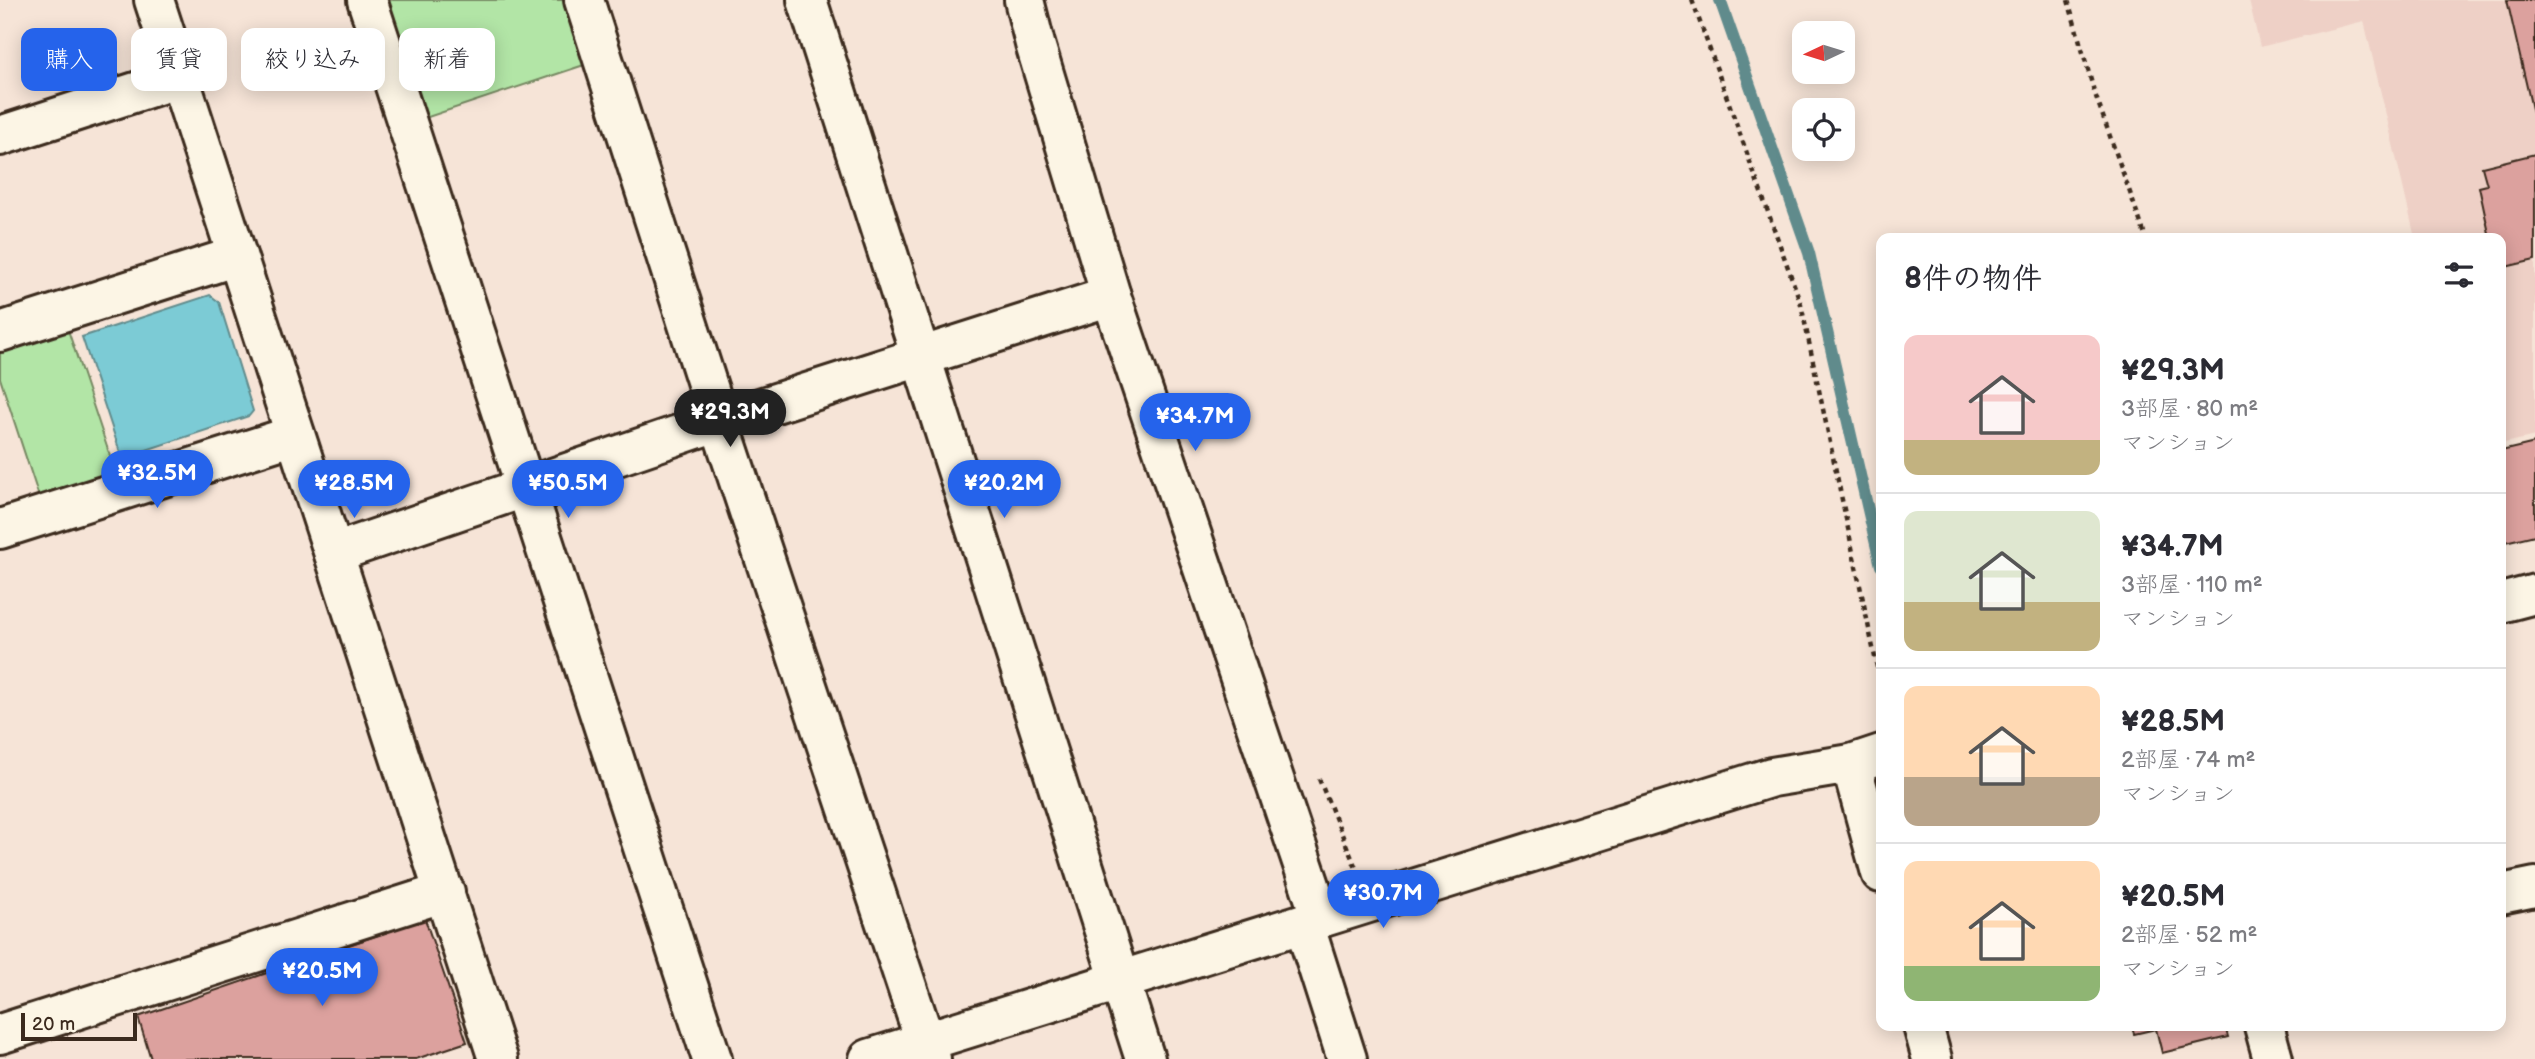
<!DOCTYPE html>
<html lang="ja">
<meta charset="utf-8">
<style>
:root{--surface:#fff;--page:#f7f7f7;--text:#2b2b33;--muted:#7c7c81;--line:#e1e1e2;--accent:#2563eb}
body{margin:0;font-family:"Balsamiq Sans","Klee One",sans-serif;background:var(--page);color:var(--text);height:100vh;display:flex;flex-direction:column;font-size:26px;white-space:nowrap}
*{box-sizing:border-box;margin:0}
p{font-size:23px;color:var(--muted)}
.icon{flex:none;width:38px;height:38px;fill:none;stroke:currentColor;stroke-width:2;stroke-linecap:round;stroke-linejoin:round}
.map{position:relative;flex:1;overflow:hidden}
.drawer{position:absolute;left:1876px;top:233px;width:630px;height:798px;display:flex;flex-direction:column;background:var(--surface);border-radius:14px;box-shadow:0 4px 18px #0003}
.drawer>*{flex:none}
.top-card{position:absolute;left:21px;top:28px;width:665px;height:63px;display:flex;gap:14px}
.needle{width:46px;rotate:266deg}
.buttons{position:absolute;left:1792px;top:21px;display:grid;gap:14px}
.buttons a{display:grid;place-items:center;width:63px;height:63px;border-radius:14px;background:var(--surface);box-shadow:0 4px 18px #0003;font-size:35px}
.scale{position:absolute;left:21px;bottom:18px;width:116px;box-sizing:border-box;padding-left:7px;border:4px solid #3b2a1e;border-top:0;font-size:19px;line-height:24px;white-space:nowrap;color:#3b2a1e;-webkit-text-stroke:5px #fcf5e5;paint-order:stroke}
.price{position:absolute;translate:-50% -60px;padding:0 16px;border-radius:24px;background:var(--accent);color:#fff;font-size:23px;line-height:46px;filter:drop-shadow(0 2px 4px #0008)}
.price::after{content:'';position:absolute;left:50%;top:42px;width:21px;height:16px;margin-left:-10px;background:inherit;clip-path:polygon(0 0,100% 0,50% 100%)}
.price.on{background:#222;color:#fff}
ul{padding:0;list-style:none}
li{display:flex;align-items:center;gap:21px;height:175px;padding:0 28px}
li+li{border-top:2px solid var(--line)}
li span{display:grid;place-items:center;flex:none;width:196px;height:140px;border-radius:14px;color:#555}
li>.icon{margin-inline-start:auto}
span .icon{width:84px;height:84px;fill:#fffc;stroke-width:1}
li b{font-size:30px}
h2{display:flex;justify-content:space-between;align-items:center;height:84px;padding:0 28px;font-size:30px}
.pill{padding:0 24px;border-radius:14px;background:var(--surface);box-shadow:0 4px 18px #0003;font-size:24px;line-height:63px}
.pill.on{background:var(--accent);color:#fff}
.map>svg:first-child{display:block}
.built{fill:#eed0c6}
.green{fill:#b2e5a6;stroke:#768862;stroke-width:2}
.water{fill:#7bcbd5;stroke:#618b8c;stroke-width:2}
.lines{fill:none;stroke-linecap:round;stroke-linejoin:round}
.stream{stroke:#618b8c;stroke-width:12}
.building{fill:#dca19e;stroke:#3b2a1e;stroke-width:2}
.minor-casing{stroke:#3b2a1e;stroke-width:44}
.path{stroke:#3b2a1e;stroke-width:4.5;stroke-dasharray:5 5;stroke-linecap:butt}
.minor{stroke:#fcf5e5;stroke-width:38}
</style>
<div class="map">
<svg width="2535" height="1059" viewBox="0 0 2535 1059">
<rect width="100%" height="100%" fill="#f6e4d7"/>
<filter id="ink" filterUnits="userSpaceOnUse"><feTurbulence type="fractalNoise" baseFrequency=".0143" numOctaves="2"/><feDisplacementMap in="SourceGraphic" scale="14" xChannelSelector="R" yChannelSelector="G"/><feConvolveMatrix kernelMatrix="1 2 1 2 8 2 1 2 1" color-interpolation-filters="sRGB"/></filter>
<g filter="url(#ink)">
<path class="built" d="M2249 0H2535V436L2501 444V238H2415L2364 21 2260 47Z"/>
<g class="green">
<path d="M383 0H570L590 63 422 119Z"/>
<path d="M67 327 116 474 40 500 0 378V349Z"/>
</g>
<path class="water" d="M210 295 219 302 253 411 249 416 122 458 82 337Z"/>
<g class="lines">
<path class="stream" d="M1720 0 1809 253 1881 566"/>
</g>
<g class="building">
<path d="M2507 0H2535V122Z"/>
<path d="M2535 154V260L2501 268V238H2490L2479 187 2487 185 2482 167Z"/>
<path d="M2535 443V535L2501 543V451Z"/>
<path d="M425 919 467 1042 416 1059H151L138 1017Z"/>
<path d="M2132 1026H2225L2228 1037 2162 1053 2156 1029 2134 1034Z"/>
</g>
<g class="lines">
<g class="minor-casing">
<g id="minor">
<path d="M154 0 498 1059"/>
<path d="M367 0 712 1059"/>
<path d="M584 0 719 421 931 1059"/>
<path d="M807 0 1145 1059"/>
<path d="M1024 0 1035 44 1111 296 1321 918"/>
<path d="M0 136 179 78"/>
<path d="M0 332 237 256"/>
<path d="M0 529 295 435"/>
<path d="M334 553 719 421 1111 296"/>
<path d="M2501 603 2535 594"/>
<path d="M1851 764 1881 873"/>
<path d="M2501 894 2535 887"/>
<path d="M1304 924 1347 1059"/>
<path d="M1923 1026 1932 1059"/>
<path d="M2264 1026 2273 1059"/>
<path d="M0 1034 445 892"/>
<path d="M869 1059 1772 777 1851 764 1881 754"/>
</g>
</g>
<g class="path">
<path d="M1692 0 1801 304 1881 686"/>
<path d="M2068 0 2094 91 2146 238"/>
<path d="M1319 779 1356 868"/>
</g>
<use href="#minor" class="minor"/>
</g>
</g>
</svg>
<div class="buttons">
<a><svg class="needle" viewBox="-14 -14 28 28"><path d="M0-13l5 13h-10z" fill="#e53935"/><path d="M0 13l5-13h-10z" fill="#7c7c81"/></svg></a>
<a><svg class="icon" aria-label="locate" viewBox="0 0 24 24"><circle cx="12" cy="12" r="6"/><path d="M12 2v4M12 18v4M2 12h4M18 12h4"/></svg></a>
</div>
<div class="scale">20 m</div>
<b class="price on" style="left:730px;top:449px">¥29.3M</b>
<b class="price" style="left:1195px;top:453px">¥34.7M</b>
<b class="price" style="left:157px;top:510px">¥32.5M</b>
<b class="price" style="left:354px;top:520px">¥28.5M</b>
<b class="price" style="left:568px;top:520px">¥50.5M</b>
<b class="price" style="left:1004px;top:520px">¥20.2M</b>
<b class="price" style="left:1383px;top:930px">¥30.7M</b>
<b class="price" style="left:322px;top:1008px">¥20.5M</b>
<div class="top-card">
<a class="pill on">購入</a>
<a class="pill">賃貸</a>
<a class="pill">絞り込み</a>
<a class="pill">新着</a>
</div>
<section class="drawer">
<h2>8件の物件<svg class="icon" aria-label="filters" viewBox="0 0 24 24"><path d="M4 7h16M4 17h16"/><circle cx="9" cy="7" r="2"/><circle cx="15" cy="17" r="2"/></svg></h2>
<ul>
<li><span style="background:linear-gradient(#f6c9c9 75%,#c2b280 0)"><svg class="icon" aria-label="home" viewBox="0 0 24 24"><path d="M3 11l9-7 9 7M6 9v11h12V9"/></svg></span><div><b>¥29.3M</b><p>3部屋 · 80 m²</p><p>マンション</p></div></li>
<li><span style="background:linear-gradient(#dfe7d0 65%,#c2b280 0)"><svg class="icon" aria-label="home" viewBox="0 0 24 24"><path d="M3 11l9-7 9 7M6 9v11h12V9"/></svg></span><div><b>¥34.7M</b><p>3部屋 · 110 m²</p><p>マンション</p></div></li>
<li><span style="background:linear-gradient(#ffd9b3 65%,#b9a48a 0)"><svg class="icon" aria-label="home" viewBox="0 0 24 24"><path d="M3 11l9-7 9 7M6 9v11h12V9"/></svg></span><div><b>¥28.5M</b><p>2部屋 · 74 m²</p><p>マンション</p></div></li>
<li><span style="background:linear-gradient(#ffd9b3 75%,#8fb573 0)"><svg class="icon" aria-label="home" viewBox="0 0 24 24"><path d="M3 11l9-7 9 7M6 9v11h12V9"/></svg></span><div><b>¥20.5M</b><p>2部屋 · 52 m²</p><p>マンション</p></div></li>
</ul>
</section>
</div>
